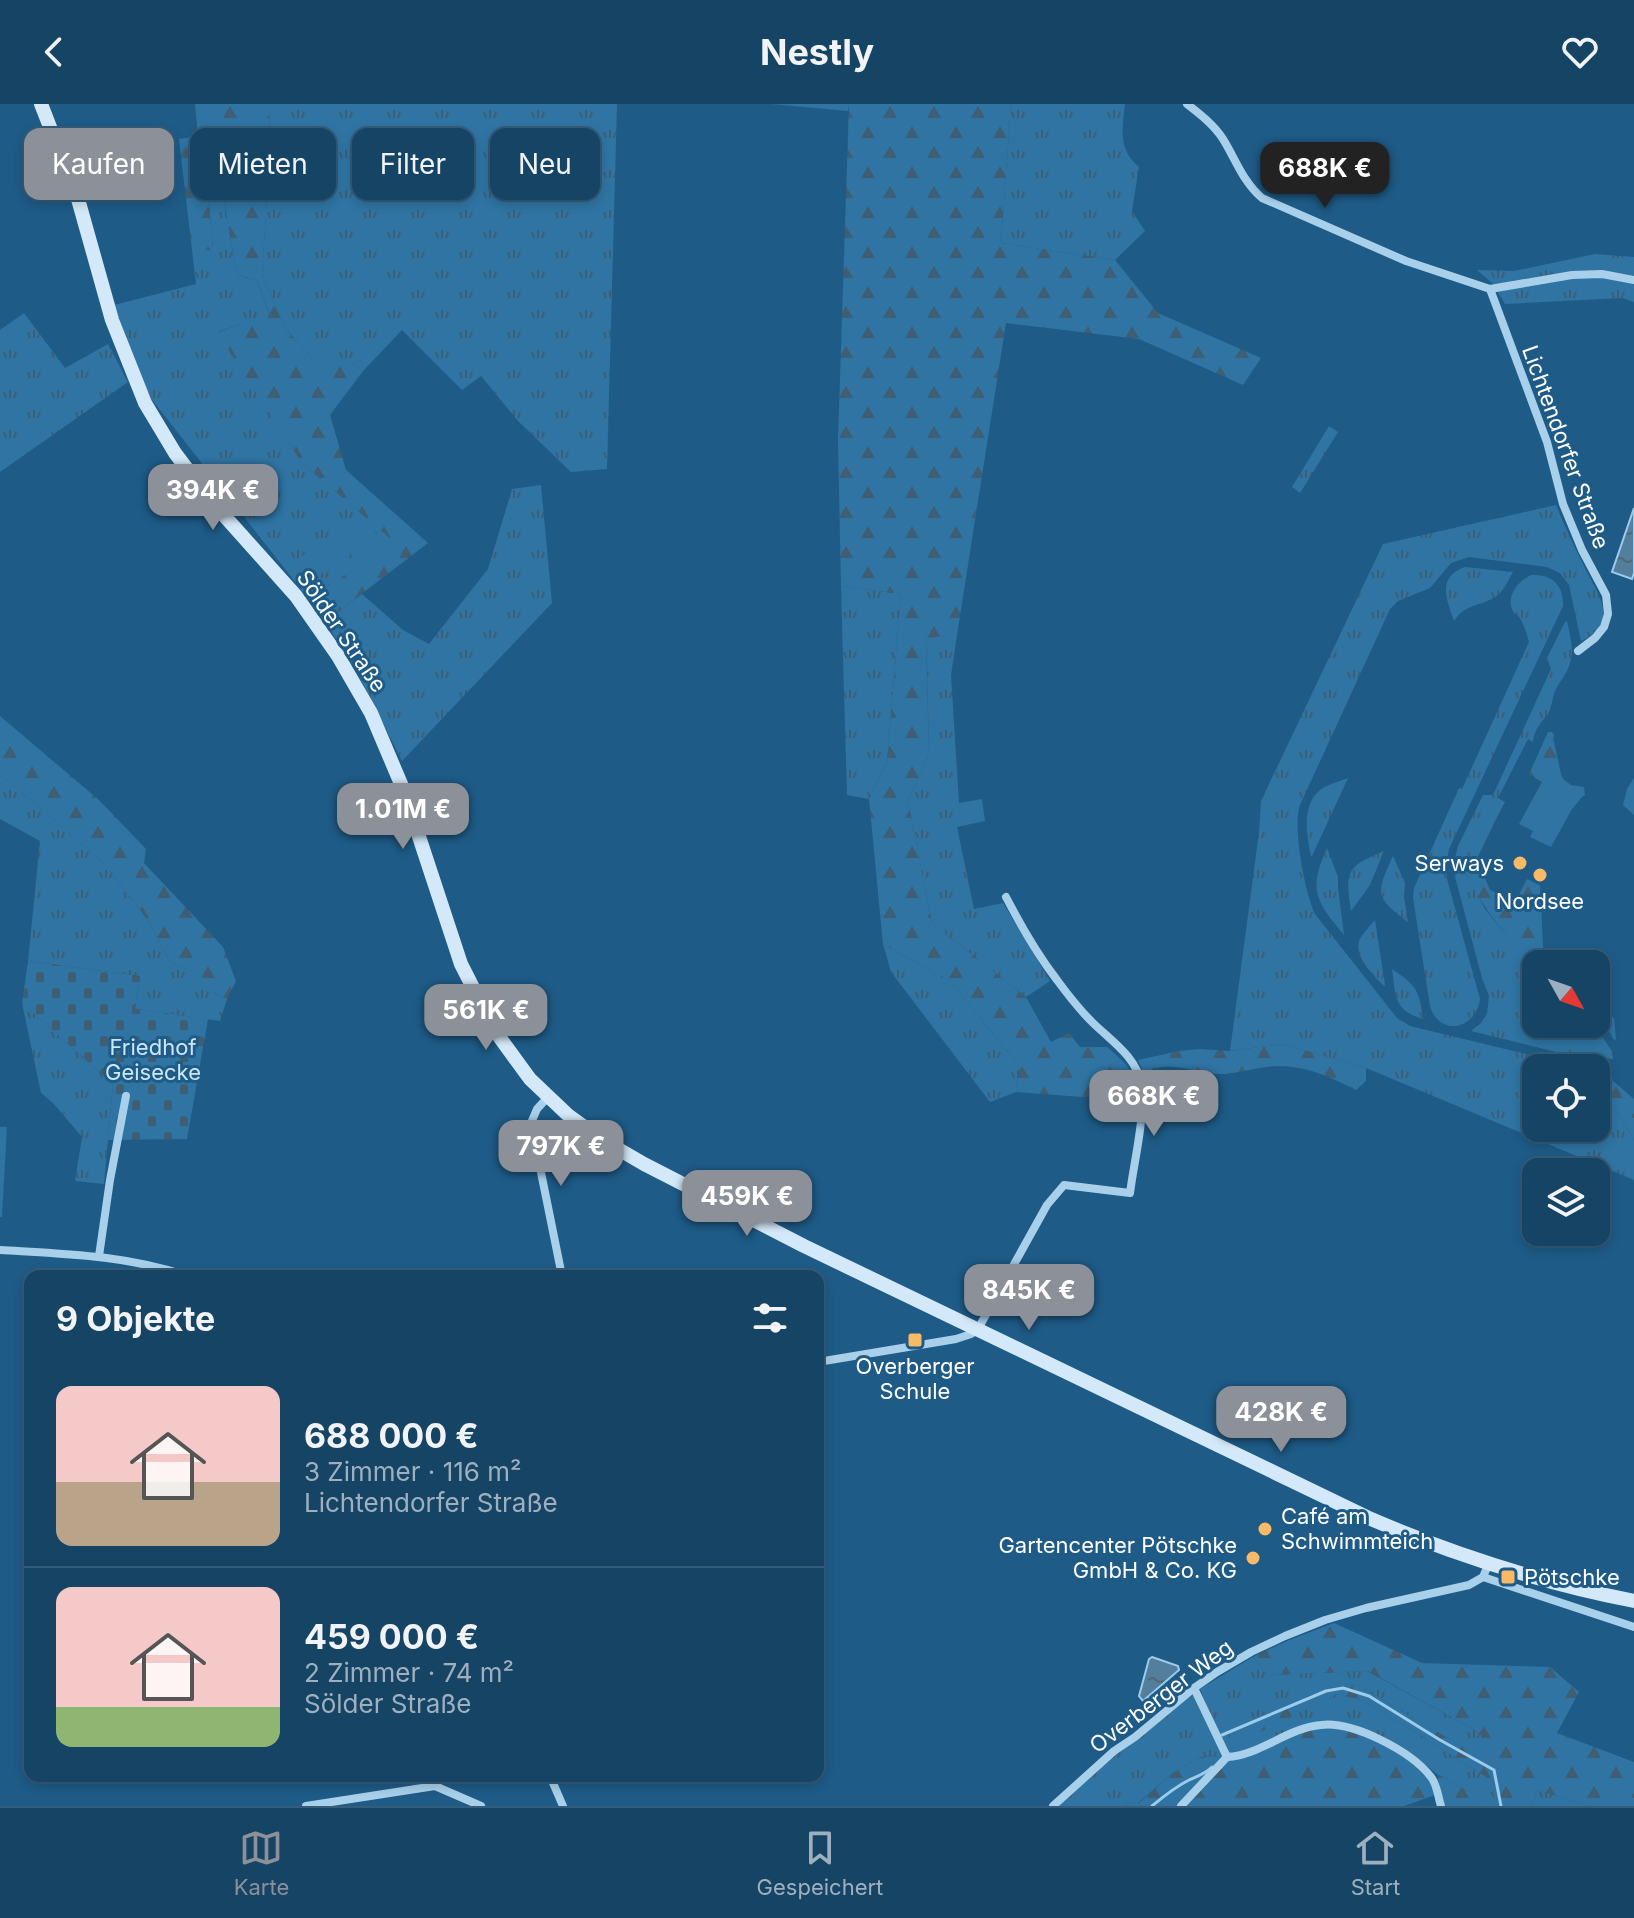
<!DOCTYPE html>
<html lang="de">
<meta charset="utf-8">
<style>
:root{--surface:#164465;--page:#234e6e;--text:#f1f3f6;--muted:#9eb0bf;--line:#355c79;--accent:#8c9099}
body{margin:0;font-family:Inter,sans-serif;background:var(--page);color:var(--text);height:100vh;display:flex;flex-direction:column;font-size:30px;white-space:nowrap}
*{box-sizing:border-box;margin:0}
p{font-size:26px;color:var(--muted)}
.icon{flex:none;width:44px;height:44px;fill:none;stroke:currentColor;stroke-width:2;stroke-linecap:round;stroke-linejoin:round}
.map{position:relative;flex:1;overflow:hidden}
.details{position:absolute;left:24px;top:1166px;width:800px;height:512px;display:flex;flex-direction:column;background:var(--surface);border-radius:16px;box-shadow:0 4px 12px #0003,0 0 0 2px var(--line)}
.details>*{flex:none}
.guide{position:absolute;left:24px;top:24px;width:800px;height:72px;display:flex;gap:16px}
.needle{width:52px;rotate:130deg}
.buttons{position:absolute;left:1522px;top:846px;display:grid;gap:16px}
.buttons a{display:grid;place-items:center;width:88px;height:88px;border-radius:16px;background:var(--surface);box-shadow:0 4px 12px #0003,0 0 0 2px var(--line);font-size:40px}
.price{position:absolute;translate:-50% -68px;padding:0 18px;border-radius:16px;background:var(--accent);color:#fff;font-size:26px;line-height:52px;filter:drop-shadow(0 2px 4px #0008)}
.price::after{content:'';position:absolute;left:50%;top:48px;width:24px;height:18px;margin-left:-12px;background:inherit;clip-path:polygon(0 0,100% 0,50% 100%)}
.price.selected{background:#222;color:#fff}
ul{padding:0;list-style:none}
li{display:flex;align-items:center;gap:24px;height:200px;padding:0 32px}
li+li{border-top:2px solid var(--line)}
li span{display:grid;place-items:center;flex:none;width:224px;height:160px;border-radius:16px;color:#555}
li>.icon{margin-inline-start:auto}
span .icon{width:96px;height:96px;fill:#fffc;stroke-width:1}
li b{font-size:34px}
h2{display:flex;justify-content:space-between;align-items:center;height:96px;padding:0 32px;font-size:34px}
.chip{padding:0 28px;border-radius:16px;background:var(--surface);box-shadow:0 4px 12px #0003,0 0 0 2px var(--line);font-size:28px;line-height:72px}
.chip.selected{background:var(--accent);color:#fff}
header{display:flex;justify-content:space-between;align-items:center;height:104px;padding:0 32px;background:var(--surface);font-size:36px;font-weight:700}
.tabs{display:flex;justify-content:space-around;align-items:center;height:112px;border-top:2px solid var(--line);background:var(--surface);font-size:22px;color:var(--muted)}
.tabs a{display:grid;justify-items:center;gap:4px}
.tabs .selected{color:var(--accent)}
.map>svg:first-child{display:block}
.grass{fill:url(#grass-tufts);fill-rule:evenodd}
.forest{fill:url(#forest-firs)}
.cemetery{fill:url(#cemetery-stones)}
.green{fill:#2f74a3}
.water{fill:url(#water-ripples);stroke:#9bccec;stroke-width:2}
.lines{fill:none;stroke-linecap:round;stroke-linejoin:round}
.stream{stroke:#9bccec;stroke-width:3}
.street{stroke:#a8d0eb;stroke-width:8}
.secondary{stroke:#d3e8f8;stroke-width:14}
.poi-dot{fill:#f9ba67;stroke:#1e5b87;stroke-width:3}
.labels{text-anchor:middle;stroke-width:6;stroke-linejoin:round;paint-order:stroke}
.street-label{font-size:22px;fill:#fff;stroke:#1e5b87}
.poi-label{font-size:22px;fill:#fff;stroke:#1e5b87;text-anchor:end}
.park-label{font-size:22px;fill:#cce6f8;stroke:#1e5b87}
</style>
<header><svg class="icon" aria-label="back" viewBox="0 0 24 24"><path d="M15 5l-7 7 7 7"/></svg>Nestly<svg class="icon" aria-label="heart" viewBox="0 0 24 24"><path d="M12 20l-8-8c-3-5 5-10 8-4 3-6 11-1 8 4z"/></svg></header>
<div class="map">
<svg width="1634" height="1702" viewBox="0 0 1634 1702">
<defs>
<pattern id="grass-tufts" width="24" height="20" patternUnits="userSpaceOnUse" patternTransform="scale(2)"><rect width="24" height="20" fill="#2f74a3"/><path d="M3 7l-1-3M5 7V3M7 7l1-3M15 17l-1-3M17 17v-4M19 17l1-3" fill="none" stroke="#3f5e73"/></pattern>
<pattern id="forest-firs" width="22" height="20" patternUnits="userSpaceOnUse" patternTransform="scale(2)"><rect width="22" height="20" fill="#2f74a3"/><path d="M5 1l3.5 6h-7zM16 11l3.5 6h-7z" fill="#3f5e73"/></pattern>
<pattern id="cemetery-stones" width="16" height="16" patternUnits="userSpaceOnUse" patternTransform="scale(2)"><rect width="16" height="16" fill="#2f74a3"/><path d="M2 7V4a2 2 0 0 1 4 0v3zM10 15v-3a2 2 0 0 1 4 0v3z" fill="#3f5e73"/></pattern>
<pattern id="water-ripples" width="26" height="14" patternUnits="userSpaceOnUse" patternTransform="scale(2)"><rect width="26" height="14" fill="#537f9d"/><path d="M2 4q2-2 4 0t4 0M15 11q2-2 4 0t4 0" fill="none" stroke="#506879"/></pattern>
</defs>
<rect width="100%" height="100%" fill="#1e5b87"/>
<g class="grass">
<path d="M269 0H617L607 365 571 368 518 317 481 272 462 286 402 226 363 267 351 258H315L285 224 262 169 270 51Z"/>
<path d="M771 0H849L848 7Z"/>
<path d="M1011 0H1125C1122 25 1118 46 1139 63L1132 107 1145 127 1115 156 1001 139Z"/>
<path d="M220 76 237 171 257 176 269 210 218 228 302 359 399 441 307 493 149 292 135 265 114 201 196 180 192 146H213L207 77Z"/>
<path d="M1595 150 1634 153V198L1622 194 1505 200 1493 180 1477 166 1514 167Z"/>
<path d="M24 209 65 264 108 240 128 278 0 368V226Z"/>
<path d="M1329 322 1338 328 1300 389 1292 383Z"/>
<path d="M541 381 552 499 402 657 355 564 325 518 362 490 403 526 429 540 488 465 512 385Z"/>
<path d="M1556 401C1564 421 1573 440 1582 458 1594 485 1624 519 1581 537L1569 481 1560 469 1547 463 1469 453 1451 459 1430 484 1398 497 1390 505 1300 701C1292 722 1305 789 1315 810L1397 914 1410 922 1538 953 1559 958 1601 964 1612 973 1613 977 1606 990 1634 1036V1076L1366 964 1282 940 1230 947 1259 728 1261 697 1383 440ZM1536 964H1596V1024H1536Z"/>
<path d="M1465 463 1513 468C1509 475 1505 484 1499 490 1484 503 1466 498 1454 517 1447 496 1436 473 1465 463Z"/>
<path d="M1531 471C1552 470 1564 481 1563 502L1449 745 1446 760 1447 775 1480 895C1476 926 1439 933 1430 902L1413 794 1414 784 1459 684 1462 685 1529 538C1527 531 1524 519 1519 513 1518 511 1516 511 1514 509 1504 494 1518 477 1531 471Z"/>
<path d="M841 482 901 490 887 658 869 695 847 691Z"/>
<path d="M1567 517C1570 531 1575 548 1569 562 1566 571 1560 577 1556 585 1552 593 1552 603 1548 610 1541 619 1534 625 1533 638L1528 635 1498 694 1505 698 1495 717 1488 715 1464 765 1485 805 1519 847 1536 878V920H1594L1613 949V955L1564 950 1471 927 1481 919 1487 910 1489 892 1482 874 1454 769V758L1458 742 1483 691H1493L1551 565 1547 554 1565 518Z"/>
<path d="M957 531 951 571 959 699 982 695 985 717 957 723 974 805 1003 799 1050 877 1026 893 932 819 908 697 929 650 926 533Z"/>
<path d="M0 670 104 759 147 815 171 859 202 871 213 888 227 895 220 917 135 905 140 872 28 857 40 737 0 715Z"/>
<path d="M1348 674 1312 752H1311C1307 731 1300 699 1323 684 1330 680 1340 677 1348 674Z"/>
<path d="M1634 674V711L1623 701 1627 685Z"/>
<path d="M1327 744 1338 773V784L1344 831C1317 798 1307 787 1327 744Z"/>
<path d="M1384 747 1370 781 1351 807C1345 766 1346 763 1384 747Z"/>
<path d="M1393 752 1405 779 1404 793 1408 818C1374 793 1376 789 1393 752Z"/>
<path d="M1375 816 1385 881 1384 882C1374 872 1354 853 1359 837 1362 830 1370 822 1375 816Z"/>
<path d="M883 840 951 878 1019 962 1016 988 990 998 891 868Z"/>
<path d="M1392 865C1417 882 1419 886 1423 915 1393 906 1396 892 1392 865Z"/>
<path d="M22 899 113 980 104 1080 75 1077 82 1033 53 999 41 989Z"/>
<path d="M1605 905 1614 914 1616 935 1614 936 1599 910Z"/>
<path d="M1253 1553 1267 1571 1367 1567 1480 1629 1493 1661 1358 1581 1328 1584 1232 1641 1337 1590 1365 1597 1493 1677 1495 1702 1437 1670 1418 1655 1228 1651 1200 1585Z"/>
<path d="M1194 1587 1225 1652 1201 1653 1173 1669 1138 1699 1128 1698 1125 1702H1055L1078 1680Z"/>
<path d="M1538 1686 1589 1702H1532Z"/>
</g>
<g class="forest">
<path d="M195 0H269L270 51 262 169 285 224 315 258H351L363 267 330 311 346 366 428 439 325 518 307 493 398 441 302 359 217 229 269 209 257 176 237 171 220 76 207 78 213 146H192L179 35 198 32Z"/>
<path d="M849 0H1011L1001 139 1115 156 1158 209 1261 254 1243 281 1139 235 1006 219 957 531 926 534 929 650 908 697 932 819 1026 893 1051 938 1069 929 1080 943H1107C1129 962 1135 966 1135 997L1016 988 1019 962 951 878 883 840 869 695 887 658 901 490 841 482 838 336Z"/>
<path d="M0 612 99 696 146 745 144 759 223 843 236 877 227 895 213 888 201 871 171 859 147 815 104 759 0 670Z"/>
<path d="M1548 628H1552L1555 632 1553 633 1561 670 1563 675 1571 681 1584 683 1585 692H1563L1554 678H1542L1529 670Z"/>
<path d="M1488 714 1495 717 1477 755 1490 786 1515 798 1527 775 1540 781 1544 860H1536V878C1530 867 1524 855 1517 845 1495 816 1479 799 1464 765Z"/>
<path d="M1282 940 1366 964V977L1356 986C1326 971 1301 959 1266 963 1250 965 1232 971 1216 970 1196 969 1167 956 1149 967L1147 977 1138 956 1179 947 1200 945 1230 947Z"/>
<path d="M1613 977 1634 995V1036L1606 990Z"/>
<path d="M1334 1519 1422 1559 1550 1563 1579 1588 1557 1629 1634 1658V1702H1589L1538 1686 1532 1702H1444L1437 1670 1494 1701 1493 1677 1365 1597 1337 1590 1232 1642 1228 1625 1328 1584 1358 1581 1492 1660 1480 1629 1368 1567 1267 1571 1253 1553 1287 1537Z"/>
<path d="M1322 1621 1348 1624 1383 1641 1414 1659 1430 1676 1438 1690 1404 1702H1183L1227 1655 1270 1641Z"/>
<path d="M1225 1652 1180 1702H1125L1128 1698 1139 1699 1173 1669 1201 1653Z"/>
</g>
<path class="cemetery" d="M28 857 140 872 135 905 208 915 187 1035 108 1036 113 980 22 899Z"/>
<g class="green">
<path d="M358 414 379 432 310 477 293 458Z"/>
<path d="M1542 678H1554L1564 692H1583L1572 705 1551 743 1530 733 1533 727 1519 720Z"/>
<path d="M0 1023H7L2 1113H0Z"/>
</g>
<g class="water">
<path d="M1634 404V469L1632 475 1612 468Z"/>
<path d="M1152 1553 1178 1562 1179 1566 1143 1597 1139 1592 1149 1555Z"/>
</g>
<g class="lines">
<g class="stream">
<path d="M1222 1631 1326 1587 1343 1584 1369 1592 1440 1636 1494 1666 1501 1702"/>
<path d="M1152 1702C1164 1692 1175 1683 1189 1676 1198 1672 1205 1670 1212 1663"/>
</g>
<g class="street">
<path d="M1187 0C1200 10 1214 21 1223 35 1236 56 1243 78 1262 94L1406 157 1490 185 1572 171 1602 170 1634 176"/>
<path d="M1490 185 1547 338 1563 400 1582 446 1606 491 1608 510 1604 523 1595 534 1578 547"/>
<path d="M548 993 537 1005 531 1019 562 1172"/>
<path d="M0 1146C67 1150 123 1151 188 1172"/>
<path d="M99 1152 110 1076 126 992"/>
<path d="M818 1258 956 1235 971 1230 978 1225 1047 1101 1064 1081 1130 1089C1134 1057 1146 1011 1141 980 1137 953 1110 936 1092 918 1080 906 1068 891 1057 876 1037 850 1021 822 1006 793"/>
<path d="M1483 1473 1634 1523"/>
<path d="M1194 1584 1227 1653C1261 1651 1287 1624 1321 1621 1353 1617 1411 1647 1431 1673 1437 1680 1438 1693 1441 1702"/>
<path d="M550 1672 563 1702"/>
<path d="M435 1682 443 1672"/>
<path d="M306 1702 435 1682 481 1702"/>
<path d="M1053 1702 1114 1647 1135 1633 1194 1584 1217 1568 1251 1548 1285 1532 1325 1516 1366 1504 1469 1481 1483 1473 1488 1461"/>
<path d="M1181 1702 1227 1653"/>
</g>
<path class="secondary" d="M41 0 78 95 112 216 145 299 175 349 212 398 296 492 338 552 371 609 404 687 461 860 495 927 530 975 569 1012 601 1035 644 1060 804 1142 1371 1415C1457 1452 1543 1479 1634 1497"/>
</g>
<g class="poi-dot">
<circle cx="1520" cy="759" r="8"/>
<circle cx="1540" cy="771" r="8"/>
<rect x="907" y="1228" width="16" height="16" rx="4"/>
<circle cx="1265" cy="1425" r="8"/>
<circle cx="1253" cy="1454" r="8"/>
<rect x="1500" y="1465" width="16" height="16" rx="4"/>
</g>
<g class="labels">
<g class="street-label">
<text transform="translate(1566 343) rotate(70)" y="8">Lichtendorfer Straße</text>
<text transform="translate(342 527) rotate(56)" y="8">Sölder Straße</text>
<text transform="translate(1161 1592) rotate(-37)" y="8">Overberger Weg</text>
</g>
<g class="poi-label">
<text x="1504" y="767">Serways</text>
<text x="1540" y="805" text-anchor="middle">Nordsee</text>
<text x="915" y="1270" text-anchor="middle">Overberger<tspan x="915" dy="25">Schule</tspan></text>
<text x="1281" y="1420" text-anchor="start">Café am<tspan x="1281" dy="25">Schwimmteich</tspan></text>
<text x="1237" y="1449">Gartencenter Pötschke<tspan x="1237" dy="25">GmbH &amp; Co. KG</tspan></text>
<text x="1524" y="1481" text-anchor="start">Pötschke</text>
</g>
<g class="park-label">
<text x="153" y="951">Friedhof<tspan x="153" dy="25">Geisecke</tspan></text>
</g>
</g>
</svg>
<div class="buttons">
<a><svg class="needle" viewBox="-14 -14 28 28"><path d="M0-13l5 13h-10z" fill="#e53935"/><path d="M0 13l5-13h-10z" fill="#9eb0bf"/></svg></a>
<a><svg class="icon" aria-label="locate" viewBox="0 0 24 24"><circle cx="12" cy="12" r="6"/><path d="M12 2v4M12 18v4M2 12h4M18 12h4"/></svg></a>
<a><svg class="icon" aria-label="layers" viewBox="0 0 24 24"><path d="M12 4l9 5-9 5-9-5zM3 14l9 5 9-5"/></svg></a>
</div>
<b class="price selected" style="left:1325px;top:106px">688K €</b>
<b class="price" style="left:213px;top:428px">394K €</b>
<b class="price" style="left:403px;top:747px">1.01M €</b>
<b class="price" style="left:486px;top:948px">561K €</b>
<b class="price" style="left:1154px;top:1034px">668K €</b>
<b class="price" style="left:561px;top:1084px">797K €</b>
<b class="price" style="left:747px;top:1134px">459K €</b>
<b class="price" style="left:1029px;top:1228px">845K €</b>
<b class="price" style="left:1281px;top:1350px">428K €</b>
<div class="guide">
<a class="chip selected">Kaufen</a>
<a class="chip">Mieten</a>
<a class="chip">Filter</a>
<a class="chip">Neu</a>
</div>
<section class="details">
<h2>9 Objekte<svg class="icon" aria-label="filters" viewBox="0 0 24 24"><path d="M4 7h16M4 17h16"/><circle cx="9" cy="7" r="2"/><circle cx="15" cy="17" r="2"/></svg></h2>
<ul>
<li><span style="background:linear-gradient(#f6c9c9 60%,#b9a48a 0)"><svg class="icon" aria-label="home" viewBox="0 0 24 24"><path d="M3 11l9-7 9 7M6 9v11h12V9"/></svg></span><div><b>688 000 €</b><p>3 Zimmer · 116 m²</p><p>Lichtendorfer Straße</p></div></li>
<li><span style="background:linear-gradient(#f6c9c9 75%,#8fb573 0)"><svg class="icon" aria-label="home" viewBox="0 0 24 24"><path d="M3 11l9-7 9 7M6 9v11h12V9"/></svg></span><div><b>459 000 €</b><p>2 Zimmer · 74 m²</p><p>Sölder Straße</p></div></li>
</ul>
</section>
</div>
<nav class="tabs">
<a class="selected"><svg class="icon" aria-label="map" viewBox="0 0 24 24"><path d="M3 6l6-2 6 2 6-2v14l-6 2-6-2-6 2zM9 4v14M15 6v14"/></svg>Karte</a>
<a><svg class="icon" aria-label="saved" viewBox="0 0 24 24"><path d="M7 4h10v16l-5-4-5 4z"/></svg>Gespeichert</a>
<a><svg class="icon" aria-label="home" viewBox="0 0 24 24"><path d="M3 11l9-7 9 7M6 9v11h12V9"/></svg>Start</a>
</nav>
